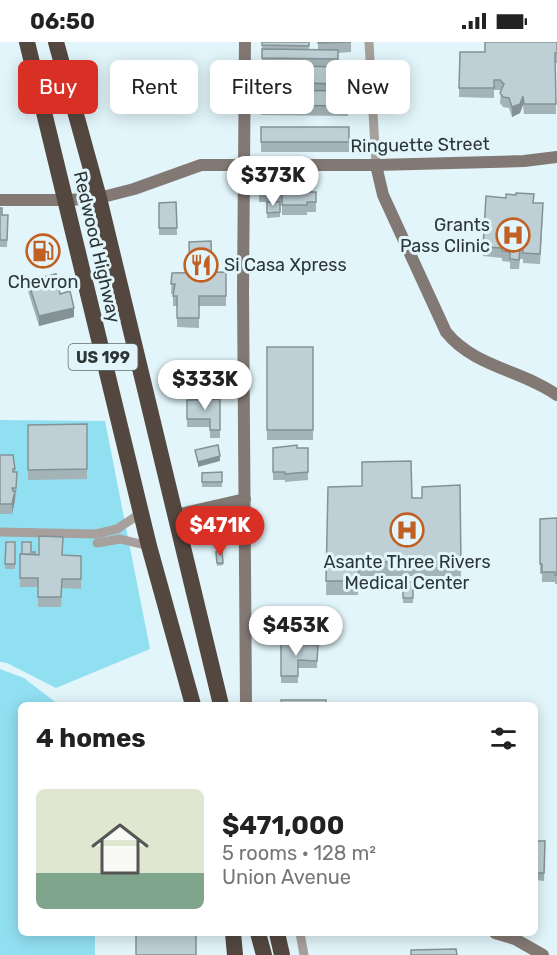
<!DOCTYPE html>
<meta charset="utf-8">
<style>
:root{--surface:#fff;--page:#f6f6f6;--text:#222;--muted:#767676;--accent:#d93025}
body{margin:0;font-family:Rubik,sans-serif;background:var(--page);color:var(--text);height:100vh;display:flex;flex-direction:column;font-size:22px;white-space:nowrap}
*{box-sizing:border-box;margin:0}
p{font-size:20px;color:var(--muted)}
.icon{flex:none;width:33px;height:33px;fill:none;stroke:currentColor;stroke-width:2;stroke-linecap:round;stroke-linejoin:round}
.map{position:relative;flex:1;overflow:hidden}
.details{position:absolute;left:18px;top:660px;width:520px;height:234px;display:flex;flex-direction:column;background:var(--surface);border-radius:9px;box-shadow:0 3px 15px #0003}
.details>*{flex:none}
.banner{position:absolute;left:18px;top:18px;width:522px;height:54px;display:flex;gap:12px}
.price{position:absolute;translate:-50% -51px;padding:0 14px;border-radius:21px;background:#fff;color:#222;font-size:20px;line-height:39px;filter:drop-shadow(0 2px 3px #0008)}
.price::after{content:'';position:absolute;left:50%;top:36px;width:18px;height:14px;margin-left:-9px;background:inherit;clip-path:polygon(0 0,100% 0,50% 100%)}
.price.on{background:var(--accent);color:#fff}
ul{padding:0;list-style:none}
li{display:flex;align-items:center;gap:18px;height:150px;padding:0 18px}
li span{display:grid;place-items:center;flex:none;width:168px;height:120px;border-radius:9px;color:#555}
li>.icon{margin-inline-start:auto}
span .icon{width:72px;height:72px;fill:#fffc;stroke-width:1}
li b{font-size:26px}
h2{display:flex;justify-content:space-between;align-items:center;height:72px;padding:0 18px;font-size:26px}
.pill{padding:0 21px;border-radius:9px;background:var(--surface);box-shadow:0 3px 15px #0003;font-size:21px;line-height:54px}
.pill.on{background:var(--accent);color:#fff}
.status{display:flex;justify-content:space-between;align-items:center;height:42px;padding:0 30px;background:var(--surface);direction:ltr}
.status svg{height:16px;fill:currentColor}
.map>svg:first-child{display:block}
.green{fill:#91e0f2}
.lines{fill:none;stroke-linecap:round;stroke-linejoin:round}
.street{stroke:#a7a09c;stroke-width:9}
.secondary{stroke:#837974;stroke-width:12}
.highway{stroke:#544740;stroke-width:16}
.wall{fill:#a3b3b7}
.shaded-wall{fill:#859295}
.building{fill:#bed0d5;stroke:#859295;stroke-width:1.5}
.labels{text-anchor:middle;stroke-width:6;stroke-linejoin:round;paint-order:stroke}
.shield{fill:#e1f5fa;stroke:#636f72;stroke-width:1.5}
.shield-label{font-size:16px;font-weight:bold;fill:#2d3537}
.street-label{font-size:18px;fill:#2d3537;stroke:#e1f5fa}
.poi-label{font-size:18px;fill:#2d3537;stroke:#e1f5fa}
</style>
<div class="status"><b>06:50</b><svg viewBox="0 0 49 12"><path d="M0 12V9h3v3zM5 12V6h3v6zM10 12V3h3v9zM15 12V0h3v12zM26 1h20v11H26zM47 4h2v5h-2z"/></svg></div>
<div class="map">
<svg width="557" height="913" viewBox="0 0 557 913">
<rect width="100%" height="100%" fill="#e1f5fa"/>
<g class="green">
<path d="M0 378 105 379 150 607 56 646 7 621 0 620Z"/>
<path d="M0 627 24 636 59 663H21V891H95V913H0Z"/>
</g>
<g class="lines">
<g class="street">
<path d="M369 0 376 123"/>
<path d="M0 490 96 492 117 487 141 471"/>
<path d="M97 501 120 497 149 504"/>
<path d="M300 891 304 913"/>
</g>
<g class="secondary">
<path d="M245 0 243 250 246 663"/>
<path d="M376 123 383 153 446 290C474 325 522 328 557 353"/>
<path d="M0 158H67L99 156 134 147 201 123H376L524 119 557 115"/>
<path d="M175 473 245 457"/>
<path d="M495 891 515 897 543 913"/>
</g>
<g class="highway">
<path d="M27 0 149 504 193 663"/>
<path d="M56 0 99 156 221 663"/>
<path d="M233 891 235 913"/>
<path d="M258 891 264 913"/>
<path d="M277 891 282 913"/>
</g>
</g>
<g class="wall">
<path d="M262 0H309V8H318V0H351V10L338 11V25L285 24 339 25V49H348V74L261 73Z"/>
<path d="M557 0V21H555L556 72H524L523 63 520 71 512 75 509 66 503 65 500 61 501 49 500 48H494V56L459 55 460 10H485Z"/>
<rect x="261" y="85" width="88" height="25"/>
<path d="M259 129 309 150H316V170H307V173H282V160H259Z"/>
<path d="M176 160 177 193H159V161Z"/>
<path d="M267 160H280V175L267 176Z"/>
<path d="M534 161 543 171 540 222 523 221V217H520L519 227H510V220L502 219V216L483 214V205Z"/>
<path d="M0 166 2 173H8L7 205H0Z"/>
<path d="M226 230V264H199V286L177 285V264H173V252H171L172 231Z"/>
<path d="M28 239 60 252 74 275 39 284 28 249Z"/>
<rect x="267" y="305" width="46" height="93"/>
<path d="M220 357V396H210V385H187V358Z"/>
<path d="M87 382V437L28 438V383Z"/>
<path d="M273 406H308V438L285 440V438H273Z"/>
<path d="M0 413 15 427V430H17L16 456 15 455 12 472H0Z"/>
<path d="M222 430V445H202V431Z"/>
<path d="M460 443 461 538 445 539V534H359L358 553H326L328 445 412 456H422Z"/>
<path d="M557 476V542H555V540H542V532H540V477Z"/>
<path d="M6 500H15V527H5Z"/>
<path d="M222 509 223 523 217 524 216 510Z"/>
<path d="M31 510 35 512 81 514V547L62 546 61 565H38V545H20V512Z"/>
<path d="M403 540 413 556V561H403Z"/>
<path d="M281 602 318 603 317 626H298V641H281Z"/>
<path d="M536 799H545L544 839 536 838Z"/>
</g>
<g class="shaded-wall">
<path d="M523 54V63L520 71 512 75V65Z"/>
<path d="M74 266V275L39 284V274Z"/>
<path d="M220 414V419L198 425V420Z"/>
<path d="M15 449V459L12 472V462Z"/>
</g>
<g class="building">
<path d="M262 0H309V4L262 3Z"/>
<path d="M318 0H351L318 1Z"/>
<path d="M485 0H557V11H555L556 62H524L523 54 520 62 512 65 509 56 503 55 500 51 504 42 500 38H494V46H459L460 10H485Z"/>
<path d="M262 7 338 8V17L262 16Z"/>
<path d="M262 23 339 25V42L261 40Z"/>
<path d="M261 48 348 49V64L261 63Z"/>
<rect x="261" y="85" width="88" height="15"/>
<path d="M259 129H309V150H316V160H307V163H282V150H259Z"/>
<path d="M516 151 534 152 533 161H543L540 212 523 211V207H520L519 218 510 217V210L502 209V206L483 205 486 154 506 156V152L516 153Z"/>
<path d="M176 160 177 186H159V161Z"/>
<path d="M267 160H280V170L267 171Z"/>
<path d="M0 166H2V173H8L7 198H0Z"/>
<path d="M211 199 212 230 190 231 189 200Z"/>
<path d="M226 230V254H199V276H177V254H173L175 242H171L172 231Z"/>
<path d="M56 232 60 252 70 249 74 266 39 274 28 239Z"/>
<rect x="267" y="305" width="46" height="83"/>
<path d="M220 357V388H210V377H187V358Z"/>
<path d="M87 382V427L28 428V383Z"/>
<path d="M218 403 220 414 198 420 195 408Z"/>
<path d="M297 403V406H308V430L285 432V430H273V406Z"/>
<path d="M0 413H13L15 427H13V430H17L16 446H12L13 449H15L12 462H0Z"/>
<path d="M411 419 412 456H422V445L460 443 461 524 445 525 446 520H359L358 539H326L328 445 362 444V420Z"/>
<path d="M222 430V440H202V431Z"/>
<path d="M557 476V533H555V530H542V522H540V477Z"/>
<path d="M39 494 63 495 62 513 81 514V537H62L61 555H38V536H20V512L39 513Z"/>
<path d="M6 500H15V522H5Z"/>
<path d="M22 500H31V510H35V512H22Z"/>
<path d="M222 509 223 521H217L216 510Z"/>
<rect x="403" y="540" width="10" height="16"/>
<path d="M281 602 318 603 317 619 298 618V634H281Z"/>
<path d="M281 658H326V663H282Z"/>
<path d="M536 799H545L544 831H536Z"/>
<rect x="136" y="891" width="60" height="22"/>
<path d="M456 907 457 913H411V908Z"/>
</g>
<defs>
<g id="hospital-ring" transform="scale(1.725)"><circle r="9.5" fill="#e1f5fa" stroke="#c26024" stroke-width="1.5"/><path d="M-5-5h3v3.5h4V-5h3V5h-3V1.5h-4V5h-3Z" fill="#c26024"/></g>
<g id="fuel-ring" transform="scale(1.725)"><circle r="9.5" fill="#e1f5fa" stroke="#c26024" stroke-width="1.5"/><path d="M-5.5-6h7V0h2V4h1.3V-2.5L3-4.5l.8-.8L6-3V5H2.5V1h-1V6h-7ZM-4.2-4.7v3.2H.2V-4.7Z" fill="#c26024"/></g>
<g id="restaurant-ring" transform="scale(1.725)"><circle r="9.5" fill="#e1f5fa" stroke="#c26024" stroke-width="1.5"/><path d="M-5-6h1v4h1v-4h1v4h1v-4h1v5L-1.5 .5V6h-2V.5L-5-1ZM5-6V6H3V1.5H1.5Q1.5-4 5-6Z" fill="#c26024"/></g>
</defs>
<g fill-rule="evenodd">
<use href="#hospital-ring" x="513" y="193"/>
<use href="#fuel-ring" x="43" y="209"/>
<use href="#restaurant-ring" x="201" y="223"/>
<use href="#hospital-ring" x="407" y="488"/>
</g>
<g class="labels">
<rect class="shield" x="68.5" y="302" width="69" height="26" rx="4.5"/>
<g class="shield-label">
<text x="103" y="321">US 199</text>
</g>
<g class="street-label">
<text transform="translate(420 103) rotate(-1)" y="6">Ringuette Street</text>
<text transform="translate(97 205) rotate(77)" y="6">Redwood Highway</text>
</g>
<g class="poi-label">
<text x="490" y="189" text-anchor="end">Grants<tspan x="490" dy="21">Pass Clinic</tspan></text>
<text x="224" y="229" text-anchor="start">Si Casa Xpress</text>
<text x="43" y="246">Chevron</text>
<text x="407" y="526">Asante Three Rivers<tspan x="407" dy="21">Medical Center</tspan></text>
</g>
</g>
</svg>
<b class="price" style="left:273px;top:165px">$373K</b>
<b class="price" style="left:205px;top:369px">$333K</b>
<b class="price on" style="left:220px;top:515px">$471K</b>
<b class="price" style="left:296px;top:615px">$453K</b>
<div class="banner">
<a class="pill on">Buy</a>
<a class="pill">Rent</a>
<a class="pill">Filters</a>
<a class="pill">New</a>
</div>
<section class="details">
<h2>4 homes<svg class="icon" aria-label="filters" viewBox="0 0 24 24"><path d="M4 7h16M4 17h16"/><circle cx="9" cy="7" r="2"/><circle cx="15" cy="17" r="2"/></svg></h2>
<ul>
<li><span style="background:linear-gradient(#dfe7d0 70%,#7fa58c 0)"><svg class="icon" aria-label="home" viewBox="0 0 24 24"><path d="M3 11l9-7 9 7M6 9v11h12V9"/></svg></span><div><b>$471,000</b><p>5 rooms · 128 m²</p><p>Union Avenue</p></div></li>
</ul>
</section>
</div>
